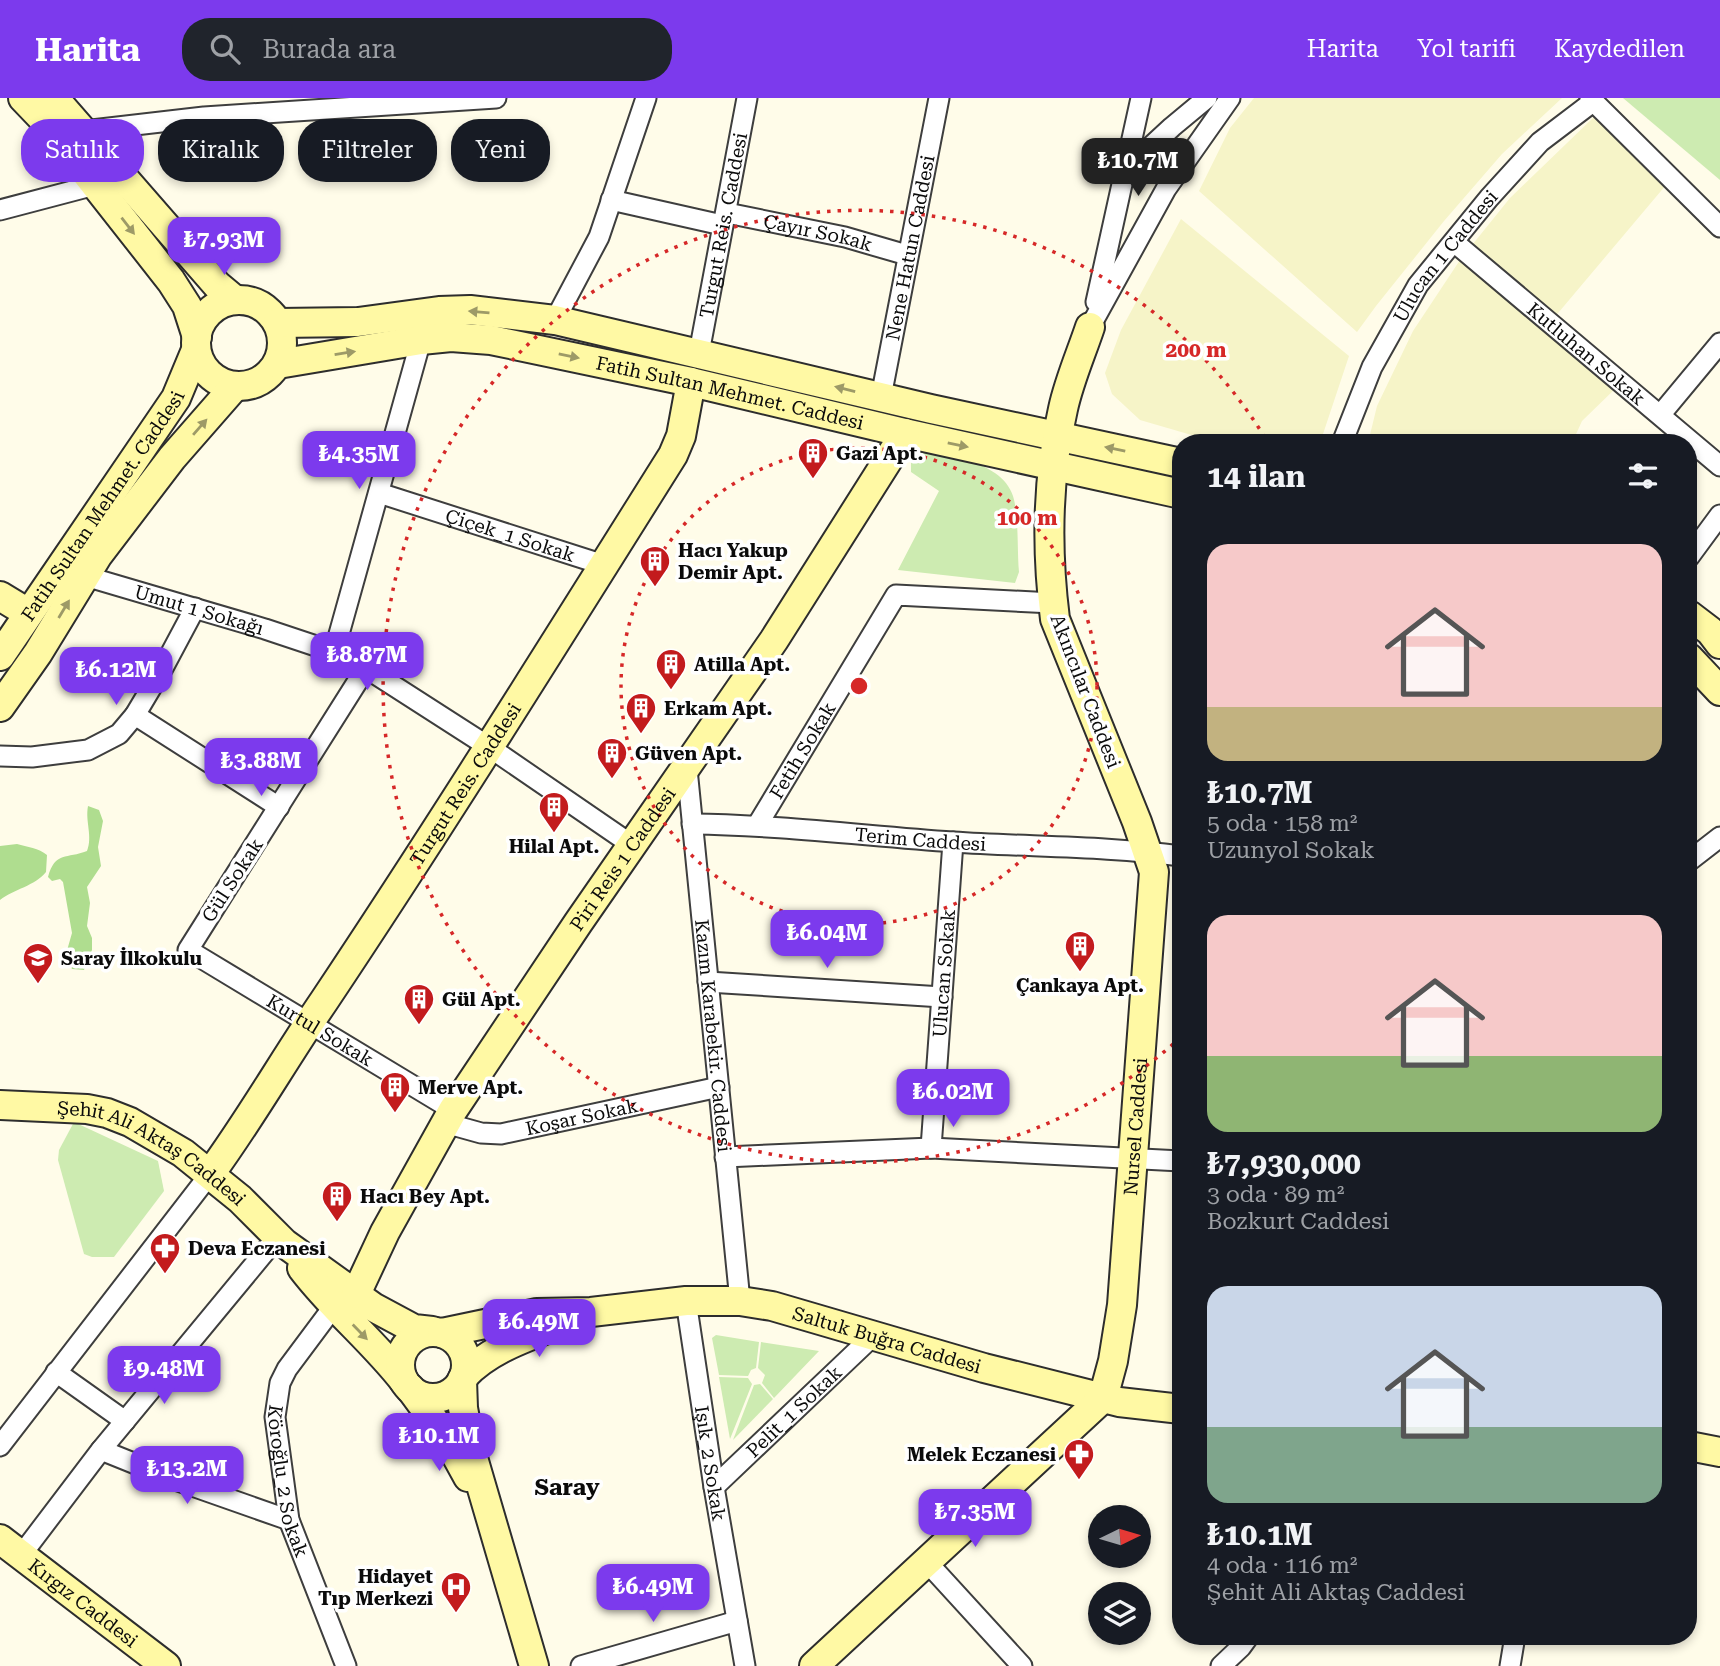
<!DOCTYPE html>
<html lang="tr">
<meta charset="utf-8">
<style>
:root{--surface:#171b24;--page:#20242c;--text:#f1f3f6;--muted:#9ea1a6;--accent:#7c3aed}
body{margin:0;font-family:"Roboto Serif",serif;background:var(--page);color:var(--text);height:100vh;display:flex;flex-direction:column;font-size:26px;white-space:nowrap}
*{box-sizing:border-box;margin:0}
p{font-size:23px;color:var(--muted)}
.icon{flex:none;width:38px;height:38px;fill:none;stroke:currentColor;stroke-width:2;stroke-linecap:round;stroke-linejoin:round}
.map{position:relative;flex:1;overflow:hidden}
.side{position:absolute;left:1172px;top:336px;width:525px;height:1211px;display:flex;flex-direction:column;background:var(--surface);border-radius:28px;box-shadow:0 4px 10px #0003}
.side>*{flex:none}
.hud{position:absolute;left:21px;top:21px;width:665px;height:63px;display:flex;gap:14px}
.needle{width:46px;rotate:85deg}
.controls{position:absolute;left:1088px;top:1407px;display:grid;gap:14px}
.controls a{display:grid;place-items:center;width:63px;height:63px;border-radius:50%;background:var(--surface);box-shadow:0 4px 10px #0003;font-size:35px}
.price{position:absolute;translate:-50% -60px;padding:0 16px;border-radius:14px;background:var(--accent);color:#fff;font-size:23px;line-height:46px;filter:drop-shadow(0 2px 4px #0008)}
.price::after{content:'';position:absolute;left:50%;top:42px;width:21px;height:16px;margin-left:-10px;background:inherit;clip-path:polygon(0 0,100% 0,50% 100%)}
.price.on{background:#222;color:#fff}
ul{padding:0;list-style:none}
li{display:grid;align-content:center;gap:14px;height:371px;padding:0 35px}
li span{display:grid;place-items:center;height:217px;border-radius:21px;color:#555}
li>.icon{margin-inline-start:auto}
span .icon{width:126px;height:126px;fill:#fffc;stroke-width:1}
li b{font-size:30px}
h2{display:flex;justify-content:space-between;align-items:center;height:84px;padding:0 35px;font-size:30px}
.tag{padding:0 24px;border-radius:28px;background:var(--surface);box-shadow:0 4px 10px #0003;font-size:24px;line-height:63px}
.tag.on{background:var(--accent);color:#fff}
header{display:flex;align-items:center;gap:42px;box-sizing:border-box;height:98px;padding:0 35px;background:var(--accent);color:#fff}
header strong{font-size:33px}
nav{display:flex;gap:38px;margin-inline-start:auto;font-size:24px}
.search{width:490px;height:63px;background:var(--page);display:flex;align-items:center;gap:18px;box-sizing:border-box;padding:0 24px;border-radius:28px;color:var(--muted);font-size:26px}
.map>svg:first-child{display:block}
.farmland{fill:#f6f4c8}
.green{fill:#cdebb1}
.forest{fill:#afdd8f}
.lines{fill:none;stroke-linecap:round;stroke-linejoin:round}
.street-casing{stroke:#3e3e3e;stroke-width:23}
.secondary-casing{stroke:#2d2d2d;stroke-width:32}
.street{stroke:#fff;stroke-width:19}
.secondary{stroke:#fff9a4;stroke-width:28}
.oneway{fill:#9d9a67}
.ring{fill:none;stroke:#d62828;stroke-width:3.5;stroke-dasharray:3.5 7}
.labels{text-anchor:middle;stroke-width:7;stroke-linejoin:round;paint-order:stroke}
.street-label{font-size:19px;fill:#0b0b0b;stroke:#fff}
.poi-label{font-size:19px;font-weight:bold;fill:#0b0b0b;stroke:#fff;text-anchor:start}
.quarter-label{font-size:23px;font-weight:bold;fill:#0b0b0b;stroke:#fff}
.centre{fill:#d62828;stroke:#fff;stroke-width:3.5}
.ring-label{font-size:21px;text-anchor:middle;font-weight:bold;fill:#d62828;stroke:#fff;stroke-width:7;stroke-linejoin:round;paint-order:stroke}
</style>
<header>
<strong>Harita</strong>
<div class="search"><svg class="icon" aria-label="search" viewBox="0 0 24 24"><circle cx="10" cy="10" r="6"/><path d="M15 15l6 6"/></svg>Burada ara</div>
<nav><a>Harita</a><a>Yol tarifi</a><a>Kaydedilen</a></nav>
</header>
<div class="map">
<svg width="1720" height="1568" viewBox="0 0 1720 1568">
<rect width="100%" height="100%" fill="#fffce9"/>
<g class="farmland">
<path d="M1254 0H1562L1502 56 1444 123 1376 208 1357 234 1199 93 1230 30Z"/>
<path d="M1595 18 1666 87 1548 227 1617 289 1582 323 1572 345H1368L1377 308 1413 233 1460 162 1510 100Z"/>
<path d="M1181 121 1349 258 1320 345H1219L1140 322 1112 296 1105 275 1121 232Z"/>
</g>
<g class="green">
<path d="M1623 0H1720V82Z"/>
<path d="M904 347C936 355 1002 361 1013 398 1019 417 1017 453 1019 474L1015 485 898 472 939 393 911 374V364L901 353Z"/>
<path d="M74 1024 158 1063 164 1093 114 1159H92L84 1156 58 1062 59 1052Z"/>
<path d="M716 1237 759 1244 756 1270 751 1272 748 1278 719 1277 712 1240Z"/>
<path d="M761 1244 819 1253 774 1300 762 1285 765 1277 758 1270Z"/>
<path d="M719 1279 748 1280 752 1286 730 1341Z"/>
<path d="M760 1286 773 1301 733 1342 754 1287Z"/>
</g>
<g class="forest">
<path d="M88 708 99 712 103 723 98 749 101 768 87 789 90 805 87 828 92 840V852L84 872 72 871 66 856 72 835 63 784 60 781 52 783 48 779C55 753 67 761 87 753 93 738 85 724 88 708Z"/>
<path d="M17 746C27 749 39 750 47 757L46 774C35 788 14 791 0 802V748Z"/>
</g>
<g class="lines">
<g class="street-casing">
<g id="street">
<path d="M1590 0 1720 129"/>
<path d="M83 33 204 19 496 0"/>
<path d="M1145 54 1172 29 1207 0"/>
<path d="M611 102 722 127"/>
<path d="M0 112 95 87"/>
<path id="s1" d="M727 115 845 139 907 157"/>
<path id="s2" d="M1454 144 1720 368"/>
<path d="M1096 204 1141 0"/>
<path d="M555 222 599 139 646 0"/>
<path d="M1090 229 1166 91 1230 0"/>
<path id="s3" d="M699 255 747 0"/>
<path id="s4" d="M881 299 939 0"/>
<path d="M1661 316 1720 245"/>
<path id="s5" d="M1342 345 1372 269 1418 187 1489 100 1540 44 1594 3"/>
<path id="s6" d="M379 395 604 467"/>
<path d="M1689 459 1720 417"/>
<path id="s7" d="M85 478 265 531 334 554 366 570 489 649 632 747"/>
<path d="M334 554 421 242"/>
<path id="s8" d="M366 570 188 852 453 1012"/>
<path d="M135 617 279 709"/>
<path d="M0 658 32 659 88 652 119 636 135 617 163 570 195 510"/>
<path id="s9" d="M687 671 740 1203"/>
<path id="s10" d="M692 726C780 727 866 738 953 744 1029 749 1106 748 1181 758"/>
<path id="s11" d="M758 726 896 497 1053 505"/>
<path d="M1689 763 1720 739"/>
<path d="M708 884 942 899"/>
<path id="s12" d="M445 1025 481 1035 501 1036 719 989"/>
<path id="s13" d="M931 1050 953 744"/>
<path d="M725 1059 931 1050 1181 1063"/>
<path id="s14" d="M686 1203 714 1389 745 1568"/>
<path id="s15" d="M334 1208 287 1271 280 1285 275 1319 289 1422 346 1568"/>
<path d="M56 1274 125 1323"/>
<path d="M0 1348 210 1076"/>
<path d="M101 1352 178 1383 289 1422"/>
<path id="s16" d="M714 1389 874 1237"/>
<path d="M22 1456 101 1352 278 1138"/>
<path d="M926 1463 1022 1568"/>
<path d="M581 1568 737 1523"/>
<path d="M1221 1568 1241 1549 1249 1538"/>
<path d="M1510 1568 1515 1538"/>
</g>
</g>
<g class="secondary-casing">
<g id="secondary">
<path d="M23 0 46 24 171 183 187 208 197 239"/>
<path d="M54 0 217 187 235 202"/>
<circle cx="239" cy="245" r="43"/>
<path d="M278 225 358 224 439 213 470 212 555 222 931 311 1181 365"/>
<path id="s17" d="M278 266 421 242 451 239 491 242 691 284 905 335 1181 396"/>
<path d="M0 498 28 515"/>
<path d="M1689 517 1710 533 1720 546"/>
<path id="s18" d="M0 558 176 300 196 252"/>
<path d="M1689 560 1720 593"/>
<path d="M0 609 38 555 98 457 172 360 235 288"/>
<path id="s19" d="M0 1007 87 1011 107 1015 130 1024 183 1055 240 1101 284 1145 373 1209 414 1231 432 1233"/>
<path id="s20" d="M210 1076C251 1020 285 960 324 903 444 723 558 540 673 357L681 338 691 284"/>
<path d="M302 1170C333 1211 373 1243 404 1283"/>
<path id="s21" d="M356 1196 385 1134 453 1012 578 825 774 542 905 335"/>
<circle cx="433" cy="1267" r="33"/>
<path id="s22" d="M442 1235 537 1215 591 1214 686 1203H740L772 1208 984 1270 1119 1304 1181 1311"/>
<path d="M464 1278C492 1248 535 1237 572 1221"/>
<path d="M462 1282 463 1310 471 1353 534 1568"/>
<path d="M410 1290 446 1339 468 1379"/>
<path d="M1689 1348 1720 1354"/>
<path id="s23" d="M0 1441 166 1568"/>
<path id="s24" d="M814 1568 1103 1300 1113 1263 1122 1207 1154 774 1137 724 1055 521C1046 450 1047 380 1063 311 1069 283 1081 256 1090 229"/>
</g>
</g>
<use href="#street" class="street"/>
<use href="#secondary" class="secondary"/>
</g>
<defs><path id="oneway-solid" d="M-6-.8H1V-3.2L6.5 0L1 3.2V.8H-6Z" transform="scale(1.75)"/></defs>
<g class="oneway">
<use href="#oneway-solid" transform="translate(128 128) rotate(52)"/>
<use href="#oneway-solid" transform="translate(479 214) rotate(-175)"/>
<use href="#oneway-solid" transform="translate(345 255) rotate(-9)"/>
<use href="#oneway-solid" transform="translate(569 258) rotate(12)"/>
<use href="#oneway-solid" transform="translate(845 291) rotate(-166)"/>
<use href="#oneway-solid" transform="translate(200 329) rotate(-49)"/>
<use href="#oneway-solid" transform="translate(958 347) rotate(12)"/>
<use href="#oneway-solid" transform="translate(1115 351) rotate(-168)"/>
<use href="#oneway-solid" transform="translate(64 511) rotate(-59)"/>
<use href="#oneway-solid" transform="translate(360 1234) rotate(46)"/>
</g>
<g class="ring">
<circle cx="859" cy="588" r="238"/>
<path d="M1181 939A476 476 0 1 1 1267 343"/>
</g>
<defs>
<g id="building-pin" transform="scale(1.575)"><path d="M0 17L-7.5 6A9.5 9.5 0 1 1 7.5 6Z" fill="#c31b1d" stroke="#fff"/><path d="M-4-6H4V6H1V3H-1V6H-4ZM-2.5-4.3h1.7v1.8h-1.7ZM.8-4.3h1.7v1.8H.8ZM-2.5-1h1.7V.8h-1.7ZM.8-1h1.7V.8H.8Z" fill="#fff"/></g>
<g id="school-pin" transform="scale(1.575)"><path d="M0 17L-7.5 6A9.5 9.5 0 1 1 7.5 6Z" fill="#c31b1d" stroke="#fff"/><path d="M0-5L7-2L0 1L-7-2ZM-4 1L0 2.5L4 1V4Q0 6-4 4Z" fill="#fff"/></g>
<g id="pharmacy-pin" transform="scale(1.575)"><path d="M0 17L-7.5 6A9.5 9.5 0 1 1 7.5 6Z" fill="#c31b1d" stroke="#fff"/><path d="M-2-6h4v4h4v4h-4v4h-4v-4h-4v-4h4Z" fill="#fff"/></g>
<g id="hospital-pin" transform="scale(1.575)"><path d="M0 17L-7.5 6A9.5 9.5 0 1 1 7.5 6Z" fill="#c31b1d" stroke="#fff"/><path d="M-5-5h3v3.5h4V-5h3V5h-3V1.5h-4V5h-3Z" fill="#fff"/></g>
</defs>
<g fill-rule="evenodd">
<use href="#building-pin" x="813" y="355"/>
<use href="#building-pin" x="655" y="463"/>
<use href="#building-pin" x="671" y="566"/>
<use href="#building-pin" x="641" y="610"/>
<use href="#building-pin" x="612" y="655"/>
<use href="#building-pin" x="554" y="709"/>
<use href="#building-pin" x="1080" y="848"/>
<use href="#school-pin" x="38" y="860"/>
<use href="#building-pin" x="419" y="901"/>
<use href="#building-pin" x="395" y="989"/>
<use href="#building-pin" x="337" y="1098"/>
<use href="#pharmacy-pin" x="165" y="1150"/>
<use href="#pharmacy-pin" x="1079" y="1356"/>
<use href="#hospital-pin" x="456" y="1489"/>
</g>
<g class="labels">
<g class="street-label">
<text dy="7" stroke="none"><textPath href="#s3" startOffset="130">Turgut Reis. Caddesi</textPath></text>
<text dy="7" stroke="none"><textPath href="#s1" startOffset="93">Çayır Sokak</textPath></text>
<text dy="7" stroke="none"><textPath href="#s4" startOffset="152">Nene Hatun Caddesi</textPath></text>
<text dy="7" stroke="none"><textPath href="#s5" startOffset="215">Ulucan 1 Caddesi</textPath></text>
<text dy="7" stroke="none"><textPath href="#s2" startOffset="173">Kutluhan Sokak</textPath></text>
<text dy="7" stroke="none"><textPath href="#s17" startOffset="460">Fatih Sultan Mehmet. Caddesi</textPath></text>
<text dy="7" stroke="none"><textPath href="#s18" startOffset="182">Fatih Sultan Mehmet. Caddesi</textPath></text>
<text dy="7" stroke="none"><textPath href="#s6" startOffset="138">Çiçek_1 Sokak</textPath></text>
<text dy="7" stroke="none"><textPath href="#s7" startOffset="119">Umut 1 Sokağı</textPath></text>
<text transform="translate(1086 593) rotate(69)" y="7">Akıncılar Caddesi</text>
<text dy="7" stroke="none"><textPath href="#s11" startOffset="86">Fetih Sokak</textPath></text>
<text dy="7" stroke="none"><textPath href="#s20" startOffset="466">Turgut Reis. Caddesi</textPath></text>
<text dy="7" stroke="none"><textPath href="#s10" startOffset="229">Terim Caddesi</textPath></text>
<text dy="7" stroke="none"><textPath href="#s21" startOffset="511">Piri Reis 1 Caddesi</textPath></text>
<text transform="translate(232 782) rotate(-57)" y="7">Gül Sokak</text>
<text dy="7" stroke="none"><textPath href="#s13" startOffset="175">Ulucan Sokak</textPath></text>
<text dy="7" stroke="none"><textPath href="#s8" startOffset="488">Kurtul Sokak</textPath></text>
<text dy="7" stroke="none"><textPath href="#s9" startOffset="268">Kazım Karabekir. Caddesi</textPath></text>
<text dy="7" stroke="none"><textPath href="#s12" startOffset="140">Koşar Sokak</textPath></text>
<text dy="7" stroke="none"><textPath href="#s24" startOffset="668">Nursel Caddesi</textPath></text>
<text dy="7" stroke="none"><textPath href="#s19" startOffset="164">Şehit Ali Aktaş Caddesi</textPath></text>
<text dy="7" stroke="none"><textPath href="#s22" startOffset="453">Saltuk Buğra Caddesi</textPath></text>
<text dy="7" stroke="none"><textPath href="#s16" startOffset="110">Pelit_1 Sokak</textPath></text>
<text dy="7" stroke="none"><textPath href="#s14" startOffset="164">Işık_2 Sokak</textPath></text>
<text dy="7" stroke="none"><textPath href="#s15" startOffset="194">Köroğlu_2 Sokak</textPath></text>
<text dy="7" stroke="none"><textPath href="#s23" startOffset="105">Kırgız Caddesi</textPath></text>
</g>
<g class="poi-label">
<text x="836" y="362">Gazi Apt.</text>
<text x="678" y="459">Hacı Yakup<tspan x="678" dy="22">Demir Apt.</tspan></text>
<text x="694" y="573">Atilla Apt.</text>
<text x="664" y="617">Erkam Apt.</text>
<text x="635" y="662">Güven Apt.</text>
<text x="554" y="755" text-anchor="middle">Hilal Apt.</text>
<text x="61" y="867">Saray İlkokulu</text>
<text x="1080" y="894" text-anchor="middle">Çankaya Apt.</text>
<text x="442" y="908">Gül Apt.</text>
<text x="418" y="996">Merve Apt.</text>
<text x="360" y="1105">Hacı Bey Apt.</text>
<text x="188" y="1157">Deva Eczanesi</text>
<text x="1056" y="1363" text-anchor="end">Melek Eczanesi</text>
<text x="433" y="1485" text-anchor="end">Hidayet<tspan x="433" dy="22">Tıp Merkezi</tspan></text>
</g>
<g class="quarter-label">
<text x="567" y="1397">Saray</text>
</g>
</g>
<circle cx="859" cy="588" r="10" class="centre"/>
<g class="ring-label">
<text x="1196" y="259">200 m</text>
<text x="1027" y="427">100 m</text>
</g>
</svg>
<div class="controls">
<a><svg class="needle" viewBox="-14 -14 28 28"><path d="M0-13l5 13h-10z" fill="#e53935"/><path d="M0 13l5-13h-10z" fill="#9ea1a6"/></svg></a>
<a><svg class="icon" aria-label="layers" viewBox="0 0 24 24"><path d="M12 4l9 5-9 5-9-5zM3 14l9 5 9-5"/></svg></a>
</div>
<b class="price on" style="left:1138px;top:100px">₺10.7M</b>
<b class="price" style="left:224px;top:179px">₺7.93M</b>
<b class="price" style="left:359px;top:393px">₺4.35M</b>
<b class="price" style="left:367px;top:594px">₺8.87M</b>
<b class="price" style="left:116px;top:609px">₺6.12M</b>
<b class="price" style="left:261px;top:700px">₺3.88M</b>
<b class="price" style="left:827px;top:872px">₺6.04M</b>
<b class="price" style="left:953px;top:1031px">₺6.02M</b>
<b class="price" style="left:539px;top:1261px">₺6.49M</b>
<b class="price" style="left:164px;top:1308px">₺9.48M</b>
<b class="price" style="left:439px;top:1375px">₺10.1M</b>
<b class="price" style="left:187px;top:1408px">₺13.2M</b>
<b class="price" style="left:975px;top:1451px">₺7.35M</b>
<b class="price" style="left:653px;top:1526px">₺6.49M</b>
<div class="hud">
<a class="tag on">Satılık</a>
<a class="tag">Kiralık</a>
<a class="tag">Filtreler</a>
<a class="tag">Yeni</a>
</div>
<section class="side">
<h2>14 ilan<svg class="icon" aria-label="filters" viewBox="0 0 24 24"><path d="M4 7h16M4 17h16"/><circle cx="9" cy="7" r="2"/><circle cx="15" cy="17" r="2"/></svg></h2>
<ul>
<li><span style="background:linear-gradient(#f6c9c9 75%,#c2b280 0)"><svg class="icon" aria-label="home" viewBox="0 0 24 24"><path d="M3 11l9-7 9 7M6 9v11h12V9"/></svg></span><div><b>₺10.7M</b><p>5 oda · 158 m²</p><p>Uzunyol Sokak</p></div></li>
<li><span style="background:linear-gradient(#f6c9c9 65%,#8fb573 0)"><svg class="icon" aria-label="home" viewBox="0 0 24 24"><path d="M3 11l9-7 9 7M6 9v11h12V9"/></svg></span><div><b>₺7,930,000</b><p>3 oda · 89 m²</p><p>Bozkurt Caddesi</p></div></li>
<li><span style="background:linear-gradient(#c9d6e8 65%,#7fa58c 0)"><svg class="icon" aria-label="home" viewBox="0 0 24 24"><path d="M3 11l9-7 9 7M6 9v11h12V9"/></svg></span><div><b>₺10.1M</b><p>4 oda · 116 m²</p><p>Şehit Ali Aktaş Caddesi</p></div></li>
</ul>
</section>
</div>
